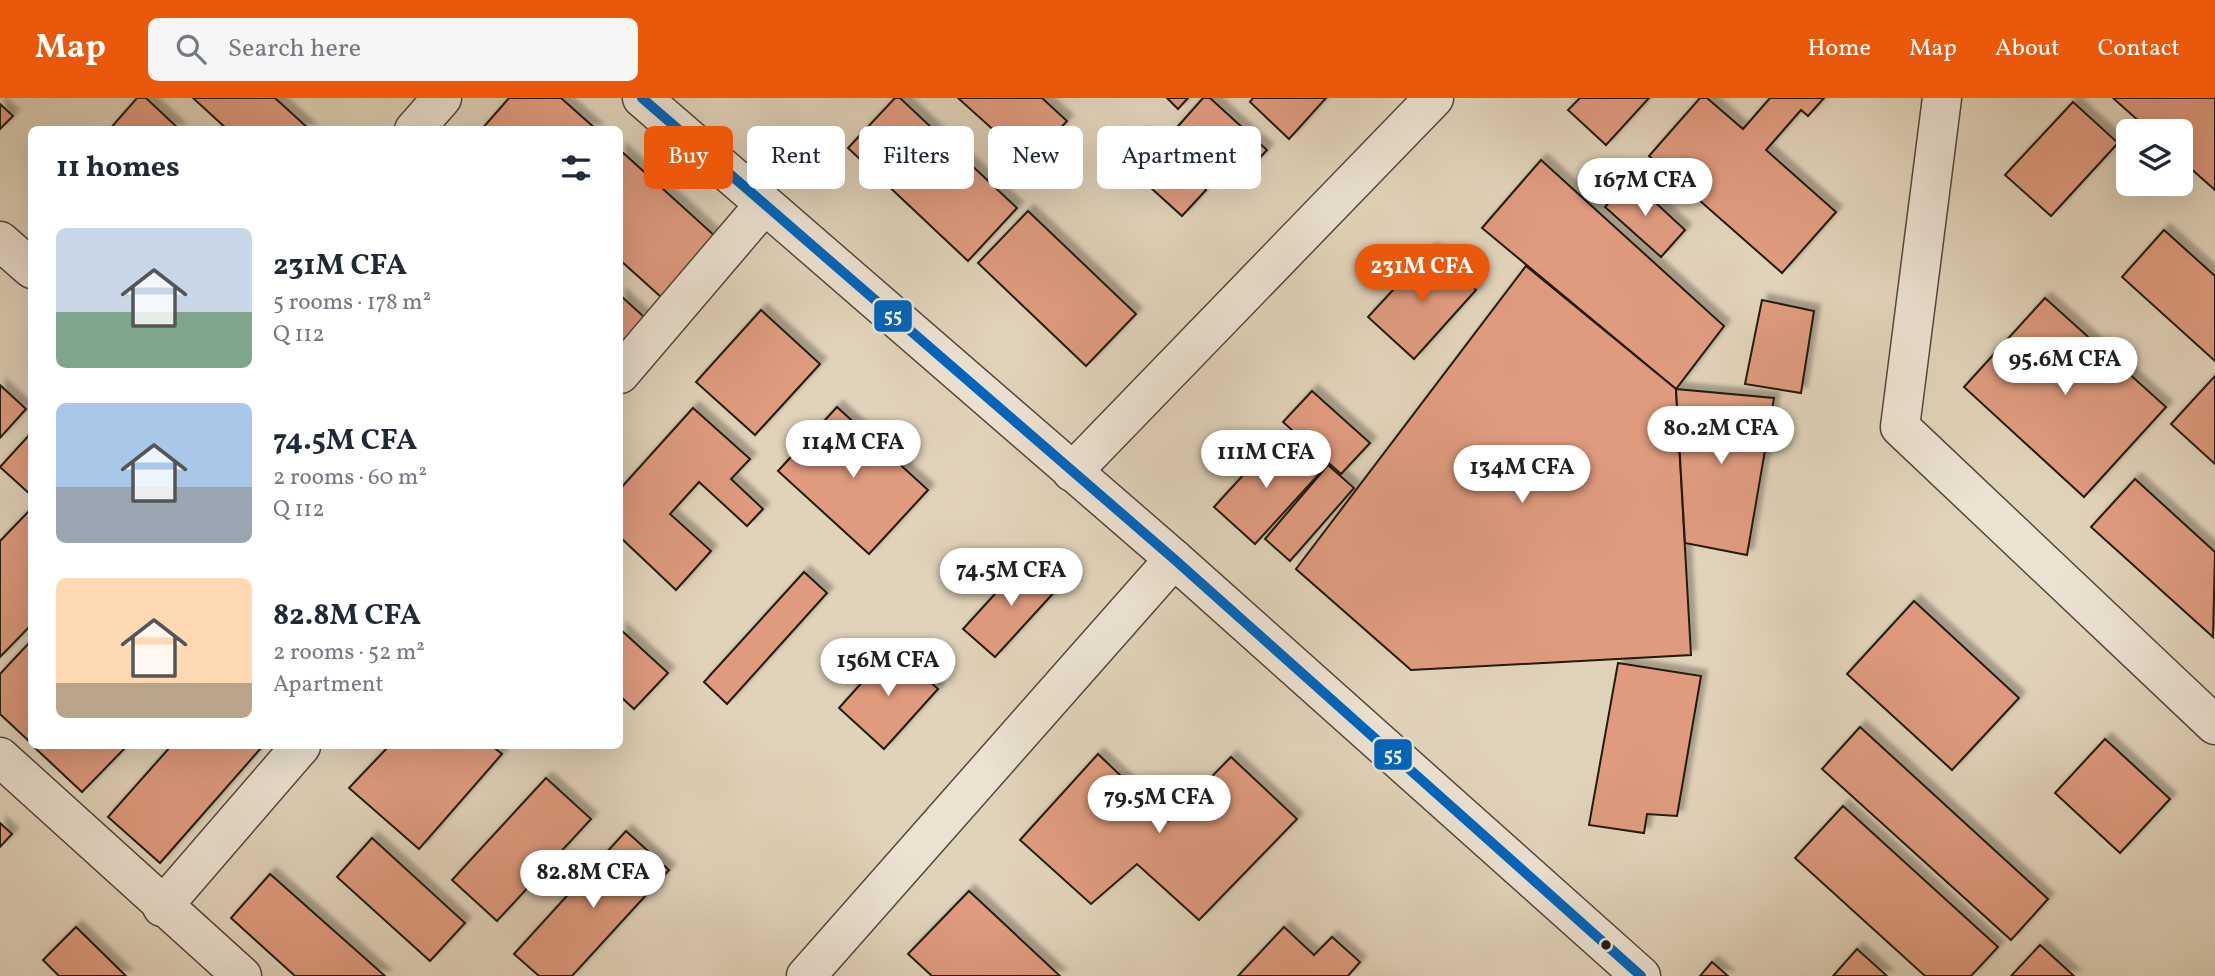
<!DOCTYPE html>
<meta charset="utf-8">
<style>
:root{--surface:#fff;--page:#f6f6f7;--text:#1f2937;--muted:#747a83;--accent:#ea580c}
body{margin:0;font-family:Vollkorn,serif;background:var(--page);color:var(--text);height:100vh;display:flex;flex-direction:column;font-size:26px;white-space:nowrap}
*{box-sizing:border-box;margin:0}
p{font-size:23px;color:var(--muted)}
.icon{flex:none;width:38px;height:38px;fill:none;stroke:currentColor;stroke-width:2;stroke-linecap:round;stroke-linejoin:round}
.map{position:relative;flex:1;overflow:hidden}
.panel{position:absolute;left:28px;top:28px;width:595px;height:623px;display:flex;flex-direction:column;background:var(--surface);border-radius:10px;box-shadow:0 7px 28px #0002}
.panel>*{flex:none}
.banner{position:absolute;left:644px;top:28px;width:665px;height:63px;display:flex;gap:14px}
.tools{position:absolute;left:2116px;top:21px;display:grid;gap:14px}
.tools a{display:grid;place-items:center;width:77px;height:77px;border-radius:10px;background:var(--surface);box-shadow:0 7px 28px #0002;font-size:35px}
.price{position:absolute;translate:-50% -60px;padding:0 16px;border-radius:24px;background:#fff;color:#222;font-size:23px;line-height:46px;filter:drop-shadow(0 2px 4px #0008)}
.price::after{content:'';position:absolute;left:50%;top:42px;width:21px;height:16px;margin-left:-10px;background:inherit;clip-path:polygon(0 0,100% 0,50% 100%)}
.price.on{background:var(--accent);color:#fff}
ul{padding:0;list-style:none}
li{display:flex;align-items:center;gap:21px;height:175px;padding:0 28px}
li span{display:grid;place-items:center;flex:none;width:196px;height:140px;border-radius:10px;color:#555}
li>.icon{margin-inline-start:auto}
span .icon{width:84px;height:84px;fill:#fffc;stroke-width:1}
li b{font-size:30px}
h2{display:flex;justify-content:space-between;align-items:center;height:84px;padding:0 28px;font-size:30px}
.pill{padding:0 24px;border-radius:10px;background:var(--surface);box-shadow:0 7px 28px #0002;font-size:24px;line-height:63px}
.pill.on{background:var(--accent);color:#fff}
header{display:flex;align-items:center;gap:42px;box-sizing:border-box;height:98px;padding:0 35px;background:var(--accent);color:#fff}
header strong{font-size:33px}
nav{display:flex;gap:38px;margin-inline-start:auto;font-size:24px}
.search{width:490px;height:63px;background:var(--page);display:flex;align-items:center;gap:18px;box-sizing:border-box;padding:0 24px;border-radius:10px;color:var(--muted);font-size:26px}
.map>svg:first-child{display:block}
.building{fill:#e09b7f;stroke:#221a11;stroke-width:2;filter:url(#shadow)}
.lines{fill:none;stroke-linecap:round;stroke-linejoin:round}
.minor-casing{stroke:#52483b;stroke-width:41}
.minor{stroke:#ece2d2;stroke-width:38}
.bus-1-casing{stroke:#ece2d2;stroke-width:16}
.bus-1{stroke:#0065bd;stroke-width:10}
.bus-dot{fill:#221a11;stroke:#ece2d2;stroke-width:2.5}
.line-badge{stroke:#ece2d2;stroke-width:2.5}
.badge-label{font-size:19px;text-anchor:middle;font-weight:bold;fill:#fff}
</style>
<header>
<strong>Map</strong>
<div class="search"><svg class="icon" aria-label="search" viewBox="0 0 24 24"><circle cx="10" cy="10" r="6"/><path d="M15 15l6 6"/></svg>Search here</div>
<nav><a>Home</a><a>Map</a><a>About</a><a>Contact</a></nav>
</header>
<div class="map">
<svg width="2215" height="878" viewBox="0 0 2215 878">
<defs>
<filter id="shadow"><feDropShadow dx="6" dy="-6" stdDeviation="2" flood-color="#0004"/></filter>
</defs>
<rect width="100%" height="100%" fill="#e1d3ba"/>
<filter id="stains"><feTurbulence type="fractalNoise" baseFrequency=".00286" numOctaves="4"/><feColorMatrix values="0 0 0 0 .2 0 0 0 0 .09 0 0 0 0 .02 0 0 0 .5 -.17"/></filter>
<radialGradient id="worn" r=".72"><stop offset=".6" stop-color="#630" stop-opacity="0"/><stop offset="1" stop-color="#630" stop-opacity=".3"/></radialGradient>
<g class="building">
<path d="M137 0H146L180 32H109Z"/>
<path d="M193 0H275L310 32H228Z"/>
<path d="M509 0H561L597 32H481Z"/>
<path d="M895 0H900L1017 110 968 163 848 50Z"/>
<path d="M958 0H1042L1067 23 1029 64Z"/>
<path d="M1167 0H1188L1178 11Z"/>
<path d="M1203 0H1210L1267 52 1232 90 1172 35Z"/>
<path d="M1253 0H1326L1289 41 1250 4Z"/>
<path d="M1580 0H1649L1606 47 1568 12Z"/>
<path d="M1700 0H1707L1743 31 1770 0H1824L1808 18 1801 12 1766 52 1836 114 1782 175 1649 58Z"/>
<path d="M2113 0H2215V92L2180 61V33H2150Z"/>
<path d="M2073 4 2118 45 2051 118 2005 77Z"/>
<path d="M0 6 13 18 0 31Z"/>
<path d="M1143 35 1206 92 1182 118 1119 61Z"/>
<path d="M620 52 716 139 661 199 620 162Z"/>
<path d="M1541 62 1724 228 1676 291 1482 130Z"/>
<path d="M1630 81 1685 132 1661 159 1605 109Z"/>
<path d="M1028 113 1136 216 1086 268 978 165Z"/>
<path d="M2164 132 2215 178V263L2122 179Z"/>
<path d="M1431 151 1476 192 1414 261 1368 219Z"/>
<path d="M1526 168 1676 291 1691 557 1411 572 1296 471Z"/>
<path d="M620 197 644 219 620 247Z"/>
<path d="M2045 200 2166 309 2084 399 1964 289Z"/>
<path d="M1762 202 1814 213 1801 295 1745 286Z"/>
<path d="M761 212 820 266 755 337 696 284Z"/>
<path d="M2215 278V366L2171 326Z"/>
<path d="M0 287 26 311 0 340Z"/>
<path d="M1676 291 1774 300 1747 457 1685 445Z"/>
<path d="M1312 293 1370 345 1341 376 1283 324Z"/>
<path d="M837 309 928 392 869 456 778 373Z"/>
<path d="M693 310 750 361 731 381 763 411 747 428 699 384 670 416 711 453 676 492 620 439V391Z"/>
<path d="M32 334V398L0 369Z"/>
<path d="M1278 339 1319 376 1255 446 1214 409Z"/>
<path d="M1328 367 1354 390 1290 463 1265 441Z"/>
<path d="M2135 381 2215 454 2213 539 2091 429Z"/>
<path d="M31 411 32 526 0 559V443Z"/>
<path d="M1026 462 1058 490 995 559 963 531Z"/>
<path d="M804 474 827 495 727 606 704 584Z"/>
<path d="M1914 503 2019 600 1952 672 1847 576Z"/>
<path d="M620 531 668 575 634 611 620 598Z"/>
<path d="M28 546 32 549V646L0 616V576Z"/>
<path d="M893 550 938 591 884 651 839 610Z"/>
<path d="M1618 565 1701 578 1677 718 1647 716 1644 735 1589 727Z"/>
<path d="M1860 629 2048 801 2011 842 1822 671Z"/>
<path d="M2105 641 2170 701 2120 755 2055 695Z"/>
<path d="M33 648H127L82 694Z"/>
<path d="M171 648 261 650 160 765 108 719Z"/>
<path d="M389 648H492L502 656 419 751 349 690Z"/>
<path d="M1098 656 1168 723 1231 659 1297 721 1199 822 1137 766 1091 806 1020 742Z"/>
<path d="M546 680 591 721 497 823 452 782Z"/>
<path d="M1843 708 1998 849 1971 878H1925L1795 760Z"/>
<path d="M0 725 12 736 0 749Z"/>
<path d="M626 733 669 772 572 878H539L514 856Z"/>
<path d="M372 740 465 825 430 863 337 779Z"/>
<path d="M270 776 385 878H295L231 820Z"/>
<path d="M969 793 1060 878H932L908 856Z"/>
<path d="M76 829 126 878H59L43 862Z"/>
<path d="M1284 829 1314 857 1332 839 1360 864 1348 878H1238Z"/>
<path d="M2040 847 2074 878H2011Z"/>
<path d="M1857 851 1887 878H1833Z"/>
<path d="M1712 864 1728 878H1700Z"/>
</g>
<g class="lines">
<g class="minor-casing">
<g id="minor">
<path d="M642 0 1174 461 1641 878"/>
<path d="M1942 0 1900 329 2215 627"/>
<path d="M414 32 442 0"/>
<path d="M0 143 32 171"/>
<path d="M620 276 764 107"/>
<path d="M1072 374 1434 0"/>
<path d="M0 659 242 878"/>
<path d="M162 809 301 648"/>
<path d="M806 878 1174 461"/>
</g>
</g>
<use href="#minor" class="minor"/>
<g class="bus-1-casing">
<path id="bus-1" d="M642 0 1174 461 1641 878"/>
</g>
<use href="#bus-1" class="bus-1"/>
</g>
<circle class="bus-dot" cx="1606" cy="847" r="6"/>
<g class="line-badge">
<rect x="873" y="201" width="40" height="34" rx="7" fill="#0065bd"/>
<rect x="1373" y="640" width="40" height="33" rx="7" fill="#0065bd"/>
</g>
<g class="badge-label">
<text x="893" y="224">55</text>
<text x="1393" y="663">55</text>
</g>
<rect width="100%" height="100%" filter="url(#stains)"/>
<rect width="100%" height="100%" fill="url(#worn)"/>
</svg>
<div class="tools">
<a><svg class="icon" aria-label="layers" viewBox="0 0 24 24"><path d="M12 4l9 5-9 5-9-5zM3 14l9 5 9-5"/></svg></a>
</div>
<b class="price" style="left:1645px;top:120px">167M CFA</b>
<b class="price on" style="left:1422px;top:206px">231M CFA</b>
<b class="price" style="left:2065px;top:299px">95.6M CFA</b>
<b class="price" style="left:1721px;top:368px">80.2M CFA</b>
<b class="price" style="left:853px;top:382px">114M CFA</b>
<b class="price" style="left:1266px;top:392px">111M CFA</b>
<b class="price" style="left:1522px;top:407px">134M CFA</b>
<b class="price" style="left:1011px;top:510px">74.5M CFA</b>
<b class="price" style="left:888px;top:600px">156M CFA</b>
<b class="price" style="left:1159px;top:737px">79.5M CFA</b>
<b class="price" style="left:593px;top:812px">82.8M CFA</b>
<div class="banner">
<a class="pill on">Buy</a>
<a class="pill">Rent</a>
<a class="pill">Filters</a>
<a class="pill">New</a>
<a class="pill">Apartment</a>
</div>
<section class="panel">
<h2>11 homes<svg class="icon" aria-label="filters" viewBox="0 0 24 24"><path d="M4 7h16M4 17h16"/><circle cx="9" cy="7" r="2"/><circle cx="15" cy="17" r="2"/></svg></h2>
<ul>
<li><span style="background:linear-gradient(#c9d6e8 60%,#7fa58c 0)"><svg class="icon" aria-label="home" viewBox="0 0 24 24"><path d="M3 11l9-7 9 7M6 9v11h12V9"/></svg></span><div><b>231M CFA</b><p>5 rooms · 178 m²</p><p>Q 112</p></div></li>
<li><span style="background:linear-gradient(#a9c7e8 60%,#9aa5b1 0)"><svg class="icon" aria-label="home" viewBox="0 0 24 24"><path d="M3 11l9-7 9 7M6 9v11h12V9"/></svg></span><div><b>74.5M CFA</b><p>2 rooms · 60 m²</p><p>Q 112</p></div></li>
<li><span style="background:linear-gradient(#ffd9b3 75%,#b9a48a 0)"><svg class="icon" aria-label="home" viewBox="0 0 24 24"><path d="M3 11l9-7 9 7M6 9v11h12V9"/></svg></span><div><b>82.8M CFA</b><p>2 rooms · 52 m²</p><p>Apartment</p></div></li>
</ul>
</section>
</div>
